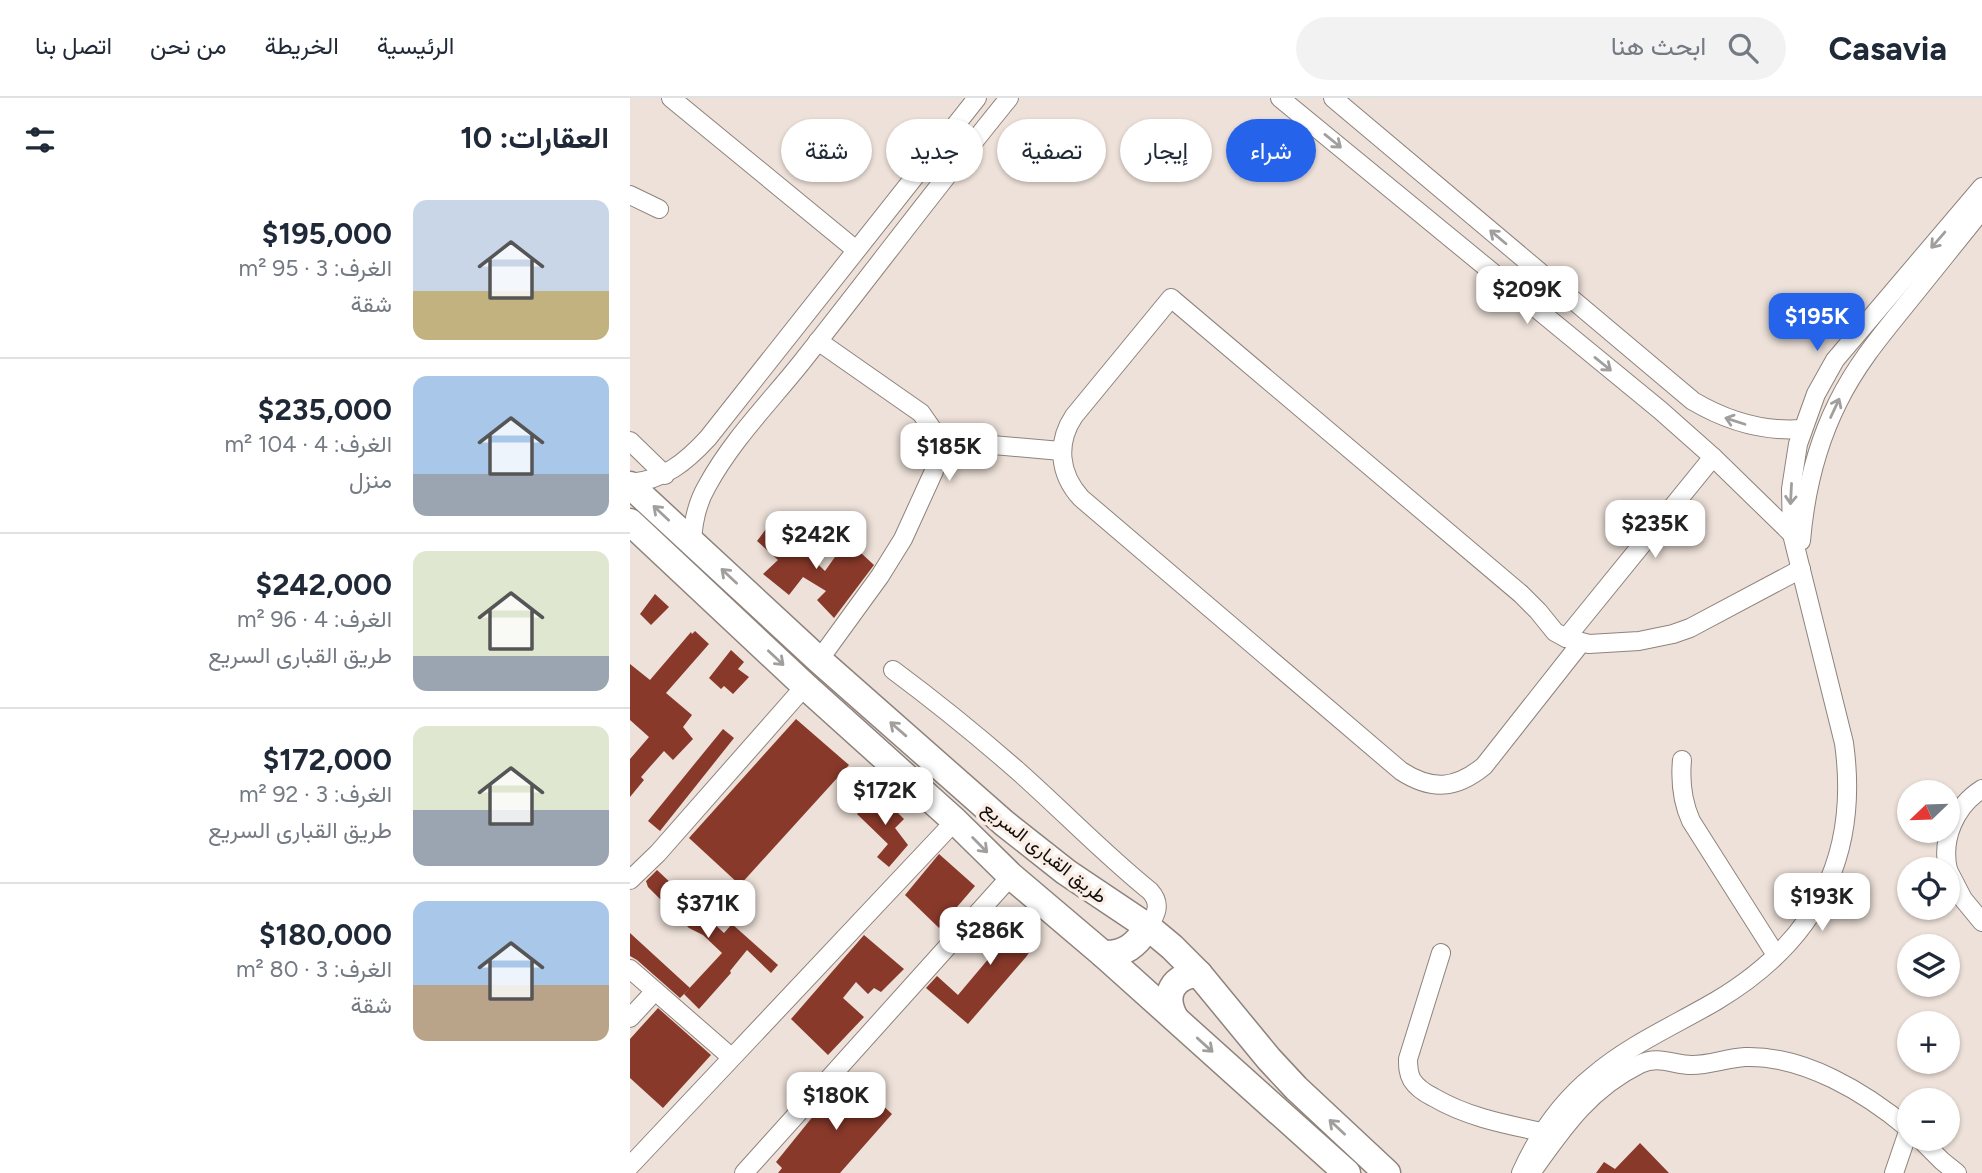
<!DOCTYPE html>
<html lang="ar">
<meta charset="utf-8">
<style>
:root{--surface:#fff;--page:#f2f2f3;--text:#1f2937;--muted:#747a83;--line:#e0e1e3;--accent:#2563eb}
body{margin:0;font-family:Figtree,Vazirmatn,sans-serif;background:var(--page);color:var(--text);direction:rtl;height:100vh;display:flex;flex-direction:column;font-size:26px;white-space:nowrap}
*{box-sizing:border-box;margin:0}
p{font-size:23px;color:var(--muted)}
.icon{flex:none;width:38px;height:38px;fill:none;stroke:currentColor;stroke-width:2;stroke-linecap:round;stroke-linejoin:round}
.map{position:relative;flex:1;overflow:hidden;direction:ltr}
.drawer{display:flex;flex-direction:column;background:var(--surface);width:630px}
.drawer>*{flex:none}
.guide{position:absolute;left:21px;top:21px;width:665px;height:63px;direction:rtl;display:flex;gap:14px}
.needle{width:46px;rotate:247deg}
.controls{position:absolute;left:1267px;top:682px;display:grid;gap:14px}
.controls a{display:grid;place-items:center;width:63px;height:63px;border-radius:50%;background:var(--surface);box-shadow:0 2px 5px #0004;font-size:35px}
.price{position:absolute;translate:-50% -60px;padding:0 16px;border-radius:14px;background:#fff;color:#222;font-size:23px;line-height:46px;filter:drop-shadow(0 2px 4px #0008)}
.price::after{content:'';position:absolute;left:50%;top:42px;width:21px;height:16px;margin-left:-10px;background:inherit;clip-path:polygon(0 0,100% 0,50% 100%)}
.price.current{background:var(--accent);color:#fff}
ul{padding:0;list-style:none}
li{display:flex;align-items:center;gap:21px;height:175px;padding:0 21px}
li+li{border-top:2px solid var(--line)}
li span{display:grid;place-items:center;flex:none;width:196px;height:140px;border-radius:14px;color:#555}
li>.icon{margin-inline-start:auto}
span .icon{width:84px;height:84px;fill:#fffc;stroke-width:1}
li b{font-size:30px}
h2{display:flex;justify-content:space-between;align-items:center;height:84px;padding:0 21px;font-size:30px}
.pill{padding:0 24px;border-radius:32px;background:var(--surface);box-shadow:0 2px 5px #0004;font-size:24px;line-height:63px}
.pill.current{background:var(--accent);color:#fff}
header{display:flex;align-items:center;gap:42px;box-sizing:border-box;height:98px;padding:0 35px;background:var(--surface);border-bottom:2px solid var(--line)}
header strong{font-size:33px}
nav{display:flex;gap:38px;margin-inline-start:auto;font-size:24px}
.search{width:490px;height:63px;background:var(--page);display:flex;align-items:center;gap:18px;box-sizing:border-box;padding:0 24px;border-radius:38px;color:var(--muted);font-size:26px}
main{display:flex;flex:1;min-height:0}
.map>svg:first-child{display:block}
.building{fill:#88392a}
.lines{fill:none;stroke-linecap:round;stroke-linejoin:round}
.minor-casing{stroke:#8e837c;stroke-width:20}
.highway-casing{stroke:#8e837c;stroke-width:29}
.minor{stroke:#fff;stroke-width:18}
.highway{stroke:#fff;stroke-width:26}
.oneway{stroke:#a09f9d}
.labels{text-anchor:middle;stroke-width:7;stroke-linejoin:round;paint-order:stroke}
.street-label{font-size:19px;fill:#120e0b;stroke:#faeee6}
</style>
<header>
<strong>Casavia</strong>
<div class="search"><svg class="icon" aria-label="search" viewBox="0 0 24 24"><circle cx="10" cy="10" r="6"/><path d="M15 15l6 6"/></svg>ابحث هنا</div>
<nav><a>الرئيسية</a><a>الخريطة</a><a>من نحن</a><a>اتصل بنا</a></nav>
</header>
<main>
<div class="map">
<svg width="1352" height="1075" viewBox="0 0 1352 1075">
<rect width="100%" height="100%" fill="#ede1d9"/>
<g class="building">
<path d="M139 427 162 453 167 446 195 473 217 442 244 467 204 520 187 502 196 493 173 479 159 497 133 476 148 462 127 443Z"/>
<path d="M25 496 39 509 21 527 10 516Z"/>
<path d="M65 533 79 546 36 595 62 617 53 629 63 641 43 662 34 653 11 679 14 682 0 699V661L19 639 0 622V566L20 582 61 534 62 536Z"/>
<path d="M101 552 114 564 108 571 119 579 103 596 94 588 91 591 79 580Z"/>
<path d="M166 621 219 667 110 787 59 740Z"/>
<path d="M93 631 104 640 30 733 18 723Z"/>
<path d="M248 695 274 721 265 730 278 747 259 769 247 759 258 746 227 716Z"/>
<path d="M309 756 345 788 309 830 275 797Z"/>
<path d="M27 772 94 835 102 826 148 867 141 875 117 852 100 873 101 875 69 911 54 896 92 855 73 837 59 830 18 789 16 783Z"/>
<path d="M376 809 410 839 396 859 338 926 296 890 307 878 328 897 365 853 351 842Z"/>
<path d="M0 835 60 890 50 900 7 862 0 858Z"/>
<path d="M234 837 274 871 251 894 244 890 238 896 226 884 213 900 234 919 198 957 161 921Z"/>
<path d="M28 910 81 957 33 1010 0 980V941Z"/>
<path d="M219 976 262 1016 210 1075H148L152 1070 146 1064 180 1022 199 1001 197 999Z"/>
<path d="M1010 1045 1039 1075H966L974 1064 985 1071Z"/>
</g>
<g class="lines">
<g class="minor-casing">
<g id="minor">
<path d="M41 0 226 152"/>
<path d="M650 0 1030 312 1083 359 1162 436"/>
<path d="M703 0 1063 303C1097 323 1132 334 1172 331"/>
<path d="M0 97 29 111"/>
<path d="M188 243 291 315 305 335 308 350 304 373 273 441 250 478 189 562"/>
<path d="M307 342 431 353"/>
<path d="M0 343 35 377"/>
<path d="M0 385C34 382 56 364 78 340L347 0"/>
<path d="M1171 443C1175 395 1186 348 1208 304 1226 267 1252 236 1278 204 1303 173 1327 143 1352 112"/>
<path d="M62 444C63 424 67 405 77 388 102 342 139 305 171 265 241 177 308 87 379 0"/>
<path d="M936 540 1083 359"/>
<path d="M951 545 854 668C826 691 802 693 771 673L451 400C429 376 426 345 444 318L541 200 891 496 908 513 925 534 936 540 959 546 1009 543 1043 536 1060 530 1171 471"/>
<path d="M263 572C306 604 348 638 389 674 433 713 474 756 520 793 532 806 526 817 518 829"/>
<path d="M1052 662C1050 684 1052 703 1061 723L1146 857"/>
<path d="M1318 772C1311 741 1325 708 1352 691"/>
<path d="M1318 772 1333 801 1352 824"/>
<path d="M0 782 28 755 175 588"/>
<path d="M811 855 778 961C778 968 778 975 782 982 787 990 795 995 803 999 837 1019 874 1026 912 1034"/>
<path d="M0 871 101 959"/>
<path d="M0 920 25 893"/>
<path d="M1290 1041 1312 1063 1327 1075"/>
<path d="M0 1068 325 723"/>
<path d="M114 1075 381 778"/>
<path d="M891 1075C908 1037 931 1004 963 978 999 947 1045 927 1086 903 1185 844 1230 760 1214 645L1162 436 1161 391 1168 346 1186 296 1205 262 1352 89"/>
<path d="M901 1075C933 1030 959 991 1010 966 1028 957 1044 967 1062 967 1080 967 1097 960 1115 959 1174 957 1236 995 1279 1031"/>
<path d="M1264 1075 1279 1031"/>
</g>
</g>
<g class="highway-casing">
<g id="highway">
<path d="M0 387 189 562 374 725 436 774 518 829 542 849 569 876 639 961 666 990 757 1075"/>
<path d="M0 424 175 588 325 723 381 778 473 856 717 1075"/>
<path d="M473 856C495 857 506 847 518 829"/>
<path d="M545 920C532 897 543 877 569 876"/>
</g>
</g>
<use href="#minor" class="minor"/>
<use href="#highway" class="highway"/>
</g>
<defs><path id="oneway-shaft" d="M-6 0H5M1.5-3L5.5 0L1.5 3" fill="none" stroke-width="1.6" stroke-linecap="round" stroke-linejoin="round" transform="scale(1.75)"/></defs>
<g class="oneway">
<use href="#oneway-shaft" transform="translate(703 43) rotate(39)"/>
<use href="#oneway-shaft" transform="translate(868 139) rotate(-140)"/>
<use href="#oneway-shaft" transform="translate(1308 142) rotate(131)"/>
<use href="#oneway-shaft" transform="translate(973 266) rotate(39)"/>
<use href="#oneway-shaft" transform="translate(1205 310) rotate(-65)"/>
<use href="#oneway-shaft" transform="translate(1105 323) rotate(-162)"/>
<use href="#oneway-shaft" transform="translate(1161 396) rotate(93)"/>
<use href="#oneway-shaft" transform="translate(31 415) rotate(-137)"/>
<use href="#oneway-shaft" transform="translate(99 478) rotate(-137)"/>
<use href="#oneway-shaft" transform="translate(146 560) rotate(43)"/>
<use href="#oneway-shaft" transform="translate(268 631) rotate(-139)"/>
<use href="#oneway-shaft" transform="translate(350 747) rotate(45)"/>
<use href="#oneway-shaft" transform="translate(575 947) rotate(42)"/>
<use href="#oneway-shaft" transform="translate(707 1029) rotate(-137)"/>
</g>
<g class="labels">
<g class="street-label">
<text transform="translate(415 754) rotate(38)" y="7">طريق القبارى السريع</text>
</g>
</g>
</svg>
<div class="controls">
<a><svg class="needle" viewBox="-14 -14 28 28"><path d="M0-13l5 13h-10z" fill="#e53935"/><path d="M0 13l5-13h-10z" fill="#747a83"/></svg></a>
<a><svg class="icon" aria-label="locate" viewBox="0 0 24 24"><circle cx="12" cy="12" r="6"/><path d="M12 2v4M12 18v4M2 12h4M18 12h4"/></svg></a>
<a><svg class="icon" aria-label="layers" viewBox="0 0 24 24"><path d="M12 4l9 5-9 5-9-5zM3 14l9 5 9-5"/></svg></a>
<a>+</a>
<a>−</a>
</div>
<b class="price" style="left:897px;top:228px">$209K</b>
<b class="price current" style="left:1187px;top:255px">$195K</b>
<b class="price" style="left:319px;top:385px">$185K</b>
<b class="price" style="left:1025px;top:462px">$235K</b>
<b class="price" style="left:186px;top:473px">$242K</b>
<b class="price" style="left:255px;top:729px">$172K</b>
<b class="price" style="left:1192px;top:835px">$193K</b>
<b class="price" style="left:78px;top:842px">$371K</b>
<b class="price" style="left:360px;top:869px">$286K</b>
<b class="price" style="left:206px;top:1034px">$180K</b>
<div class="guide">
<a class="pill current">شراء</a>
<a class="pill">إيجار</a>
<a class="pill">تصفية</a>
<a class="pill">جديد</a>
<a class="pill">شقة</a>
</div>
</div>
<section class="drawer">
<h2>العقارات: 10<svg class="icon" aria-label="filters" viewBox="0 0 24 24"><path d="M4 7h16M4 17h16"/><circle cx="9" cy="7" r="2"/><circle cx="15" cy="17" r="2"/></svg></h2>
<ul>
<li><span style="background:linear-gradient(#c9d6e8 65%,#c2b280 0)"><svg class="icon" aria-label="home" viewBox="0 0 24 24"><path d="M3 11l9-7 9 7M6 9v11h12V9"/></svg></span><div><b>$195,000</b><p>الغرف: 3 · 95 m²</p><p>شقة</p></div></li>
<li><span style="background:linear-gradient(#a9c7e8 70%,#9aa5b1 0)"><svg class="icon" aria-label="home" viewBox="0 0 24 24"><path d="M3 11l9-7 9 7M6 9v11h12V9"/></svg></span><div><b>$235,000</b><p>الغرف: 4 · 104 m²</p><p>منزل</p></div></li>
<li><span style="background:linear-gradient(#dfe7d0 75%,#9aa5b1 0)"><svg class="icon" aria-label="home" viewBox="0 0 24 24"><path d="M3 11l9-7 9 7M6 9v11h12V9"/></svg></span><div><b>$242,000</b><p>الغرف: 4 · 96 m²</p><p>طريق القبارى السريع</p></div></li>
<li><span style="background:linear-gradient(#dfe7d0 60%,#9aa5b1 0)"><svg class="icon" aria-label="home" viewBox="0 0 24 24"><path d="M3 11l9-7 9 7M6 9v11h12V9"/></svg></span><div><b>$172,000</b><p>الغرف: 3 · 92 m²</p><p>طريق القبارى السريع</p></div></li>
<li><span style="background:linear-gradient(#a9c7e8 60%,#b9a48a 0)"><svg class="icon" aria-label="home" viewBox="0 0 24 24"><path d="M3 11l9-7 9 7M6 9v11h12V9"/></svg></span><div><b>$180,000</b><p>الغرف: 3 · 80 m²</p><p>شقة</p></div></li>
</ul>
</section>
</main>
